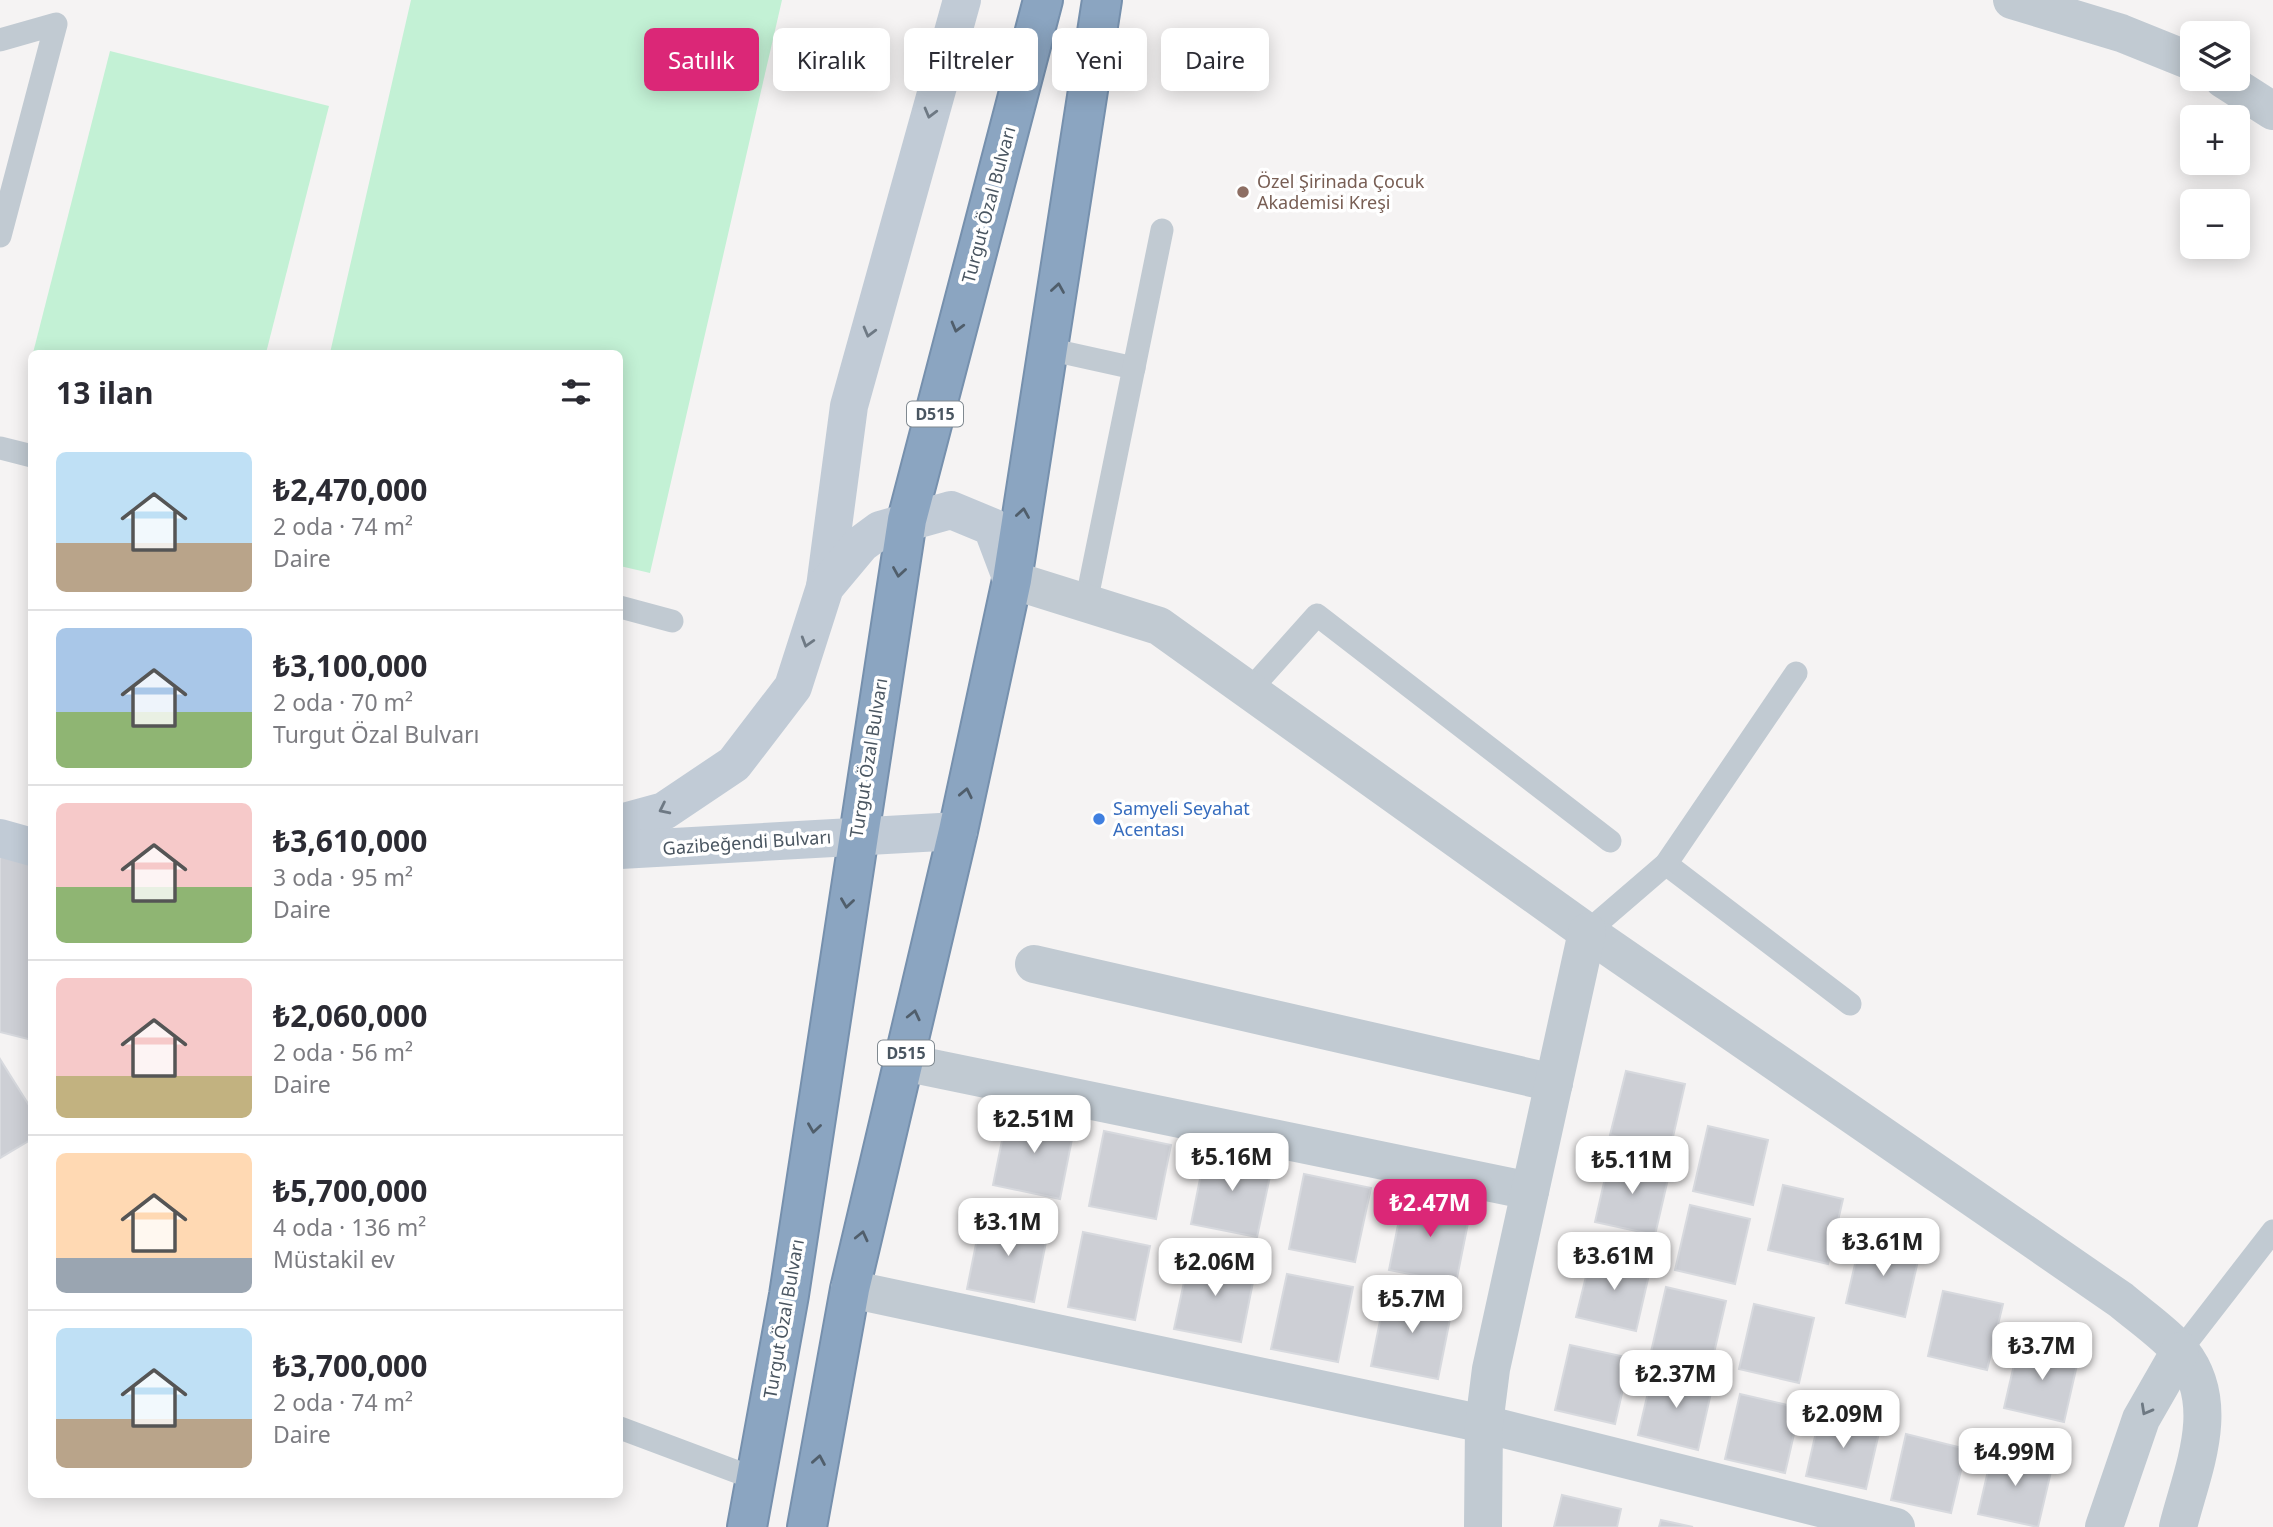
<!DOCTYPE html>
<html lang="tr">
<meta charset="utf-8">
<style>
:root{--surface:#fff;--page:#f7f7f7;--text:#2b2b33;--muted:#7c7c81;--line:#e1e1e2;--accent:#db2777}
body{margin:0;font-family:"Noto Sans",sans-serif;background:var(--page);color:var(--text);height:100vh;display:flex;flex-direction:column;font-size:26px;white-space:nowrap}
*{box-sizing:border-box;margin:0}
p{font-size:23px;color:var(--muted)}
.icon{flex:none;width:38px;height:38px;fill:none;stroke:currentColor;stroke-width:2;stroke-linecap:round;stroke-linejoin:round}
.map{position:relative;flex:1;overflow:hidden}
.drawer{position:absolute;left:28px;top:350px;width:595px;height:1148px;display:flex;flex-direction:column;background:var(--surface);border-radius:10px;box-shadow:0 4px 18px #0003}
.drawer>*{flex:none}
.banner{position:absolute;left:644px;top:28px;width:665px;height:63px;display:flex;gap:14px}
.controls{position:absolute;left:2180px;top:21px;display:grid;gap:14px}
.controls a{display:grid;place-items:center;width:70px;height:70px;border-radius:10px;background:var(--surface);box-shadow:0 4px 18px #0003;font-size:35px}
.price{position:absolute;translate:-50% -60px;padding:0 16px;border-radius:14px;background:#fff;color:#222;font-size:23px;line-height:46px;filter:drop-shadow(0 2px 4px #0008)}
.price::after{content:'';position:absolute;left:50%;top:42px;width:21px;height:16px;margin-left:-10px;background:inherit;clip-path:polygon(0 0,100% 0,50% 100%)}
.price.on{background:var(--accent);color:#fff}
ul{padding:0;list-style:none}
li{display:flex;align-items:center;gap:21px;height:175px;padding:0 28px}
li+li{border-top:2px solid var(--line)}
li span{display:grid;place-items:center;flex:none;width:196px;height:140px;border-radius:10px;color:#555}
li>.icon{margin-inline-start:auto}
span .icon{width:84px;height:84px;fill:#fffc;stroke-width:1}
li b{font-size:30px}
h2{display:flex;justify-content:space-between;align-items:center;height:84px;padding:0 28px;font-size:30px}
.pill{padding:0 24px;border-radius:10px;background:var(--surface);box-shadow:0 4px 18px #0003;font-size:24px;line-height:63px}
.pill.on{background:var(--accent);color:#fff}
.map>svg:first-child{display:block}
.green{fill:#c3f1d5}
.building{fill:#cdcfd5;stroke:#d7d9de;stroke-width:2}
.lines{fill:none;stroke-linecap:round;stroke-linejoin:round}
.highway-casing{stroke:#7690ad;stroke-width:42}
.lane{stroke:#c1cad2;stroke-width:23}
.street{stroke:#c1cad2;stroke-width:38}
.secondary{stroke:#c1cbd6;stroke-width:38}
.highway{stroke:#8ba5c1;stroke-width:38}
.oneway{stroke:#6e7984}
.oneway2{stroke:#505e6b}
.oneway3{stroke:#6e7983}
.education-dot{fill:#8d6e63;stroke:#fff;stroke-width:2.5}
.shop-dot{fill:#3f7fe0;stroke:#fff;stroke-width:2.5}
.labels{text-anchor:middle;stroke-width:7;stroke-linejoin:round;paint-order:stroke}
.shield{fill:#fff;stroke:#808990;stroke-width:2}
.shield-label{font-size:16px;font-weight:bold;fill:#4a5661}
.education-label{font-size:18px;fill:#785e54;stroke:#fff;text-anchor:start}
.street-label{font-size:18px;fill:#4a5661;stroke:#fff}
.shop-label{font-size:18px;fill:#366cbe;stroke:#fff;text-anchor:start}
</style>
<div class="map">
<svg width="2273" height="1527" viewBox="0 0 2273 1527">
<rect width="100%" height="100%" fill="#f5f3f3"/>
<g class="green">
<path d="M411 0H782L650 573 620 566V354L330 353Z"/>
<path d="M110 51 329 106 266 353H33Z"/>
</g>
<g class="building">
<path d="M0 851 32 859V1040L0 1032Z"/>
<path d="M0 1059 32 1110V1139L0 1158Z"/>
<path d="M1626 1071 1685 1084 1670 1150 1610 1135Z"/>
<path d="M1008 1111 1075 1124 1060 1199 993 1185Z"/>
<path d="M1708 1126 1768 1140 1753 1205 1693 1191Z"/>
<path d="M1104 1131 1171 1145 1156 1219 1089 1206Z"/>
<path d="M1206 1149 1273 1162 1257 1237 1191 1224Z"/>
<path d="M1610 1156 1670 1170 1655 1235 1595 1222Z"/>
<path d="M1304 1174 1371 1188 1355 1262 1289 1249Z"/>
<path d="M1783 1185 1843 1199 1828 1264 1768 1250Z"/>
<path d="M1404 1195 1471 1208 1456 1283 1389 1270Z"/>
<path d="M1690 1205 1750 1219 1735 1284 1675 1270Z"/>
<path d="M982 1214 1049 1227 1034 1302 967 1289Z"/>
<path d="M1083 1232 1150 1246 1135 1320 1068 1307Z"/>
<path d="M1861 1238 1920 1252 1905 1317 1846 1303Z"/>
<path d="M1592 1252 1651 1266 1636 1331 1576 1317Z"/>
<path d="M1190 1254 1256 1267 1241 1342 1174 1329Z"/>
<path d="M1287 1274 1353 1287 1338 1362 1271 1349Z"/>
<path d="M1666 1287 1726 1301 1711 1366 1651 1352Z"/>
<path d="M1386 1291 1453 1304 1438 1379 1371 1366Z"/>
<path d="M1943 1291 2003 1304 1987 1370 1928 1356Z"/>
<path d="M1754 1304 1814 1318 1799 1383 1739 1369Z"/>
<path d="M2019 1343 2079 1356 2064 1422 2004 1408Z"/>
<path d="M1570 1345 1630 1358 1615 1424 1555 1410Z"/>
<path d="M1653 1371 1713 1384 1698 1450 1638 1435Z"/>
<path d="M1740 1394 1800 1408 1785 1473 1725 1459Z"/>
<path d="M1821 1410 1881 1424 1866 1489 1806 1476Z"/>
<path d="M1906 1434 1966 1449 1951 1513 1891 1500Z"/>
<path d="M1993 1449 2053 1463 2038 1527 1978 1514Z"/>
<path d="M1562 1495 1621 1509 1617 1527H1554Z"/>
<path d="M1661 1520 1693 1527H1659Z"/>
</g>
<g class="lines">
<g class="highway-casing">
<g id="highway">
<path d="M747 1527 789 1295 907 520 1043 0"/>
<path d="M807 1527 850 1289 958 831 1012 580 1102 0"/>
</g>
</g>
<g class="lane">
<path d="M0 40 56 24 0 236"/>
<path d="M1048 349 1134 368"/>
<path d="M0 448 32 456"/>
<path d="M1086 603 1162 230"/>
<path d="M620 607 672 621"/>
<path d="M1249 691 1317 615 1610 841"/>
<path d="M1666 864 1850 1004"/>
<path d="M1587 932 1666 864 1796 673"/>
<path d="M2180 1351 2273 1231"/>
<path d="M620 1428 756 1479"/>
</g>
<g class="street">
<path d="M2012 0 2121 33 2193 62"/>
<path d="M2223 79 2273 111"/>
<path d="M1012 580 1159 626 1587 932 2121 1300C2141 1317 2165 1333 2182 1353 2223 1405 2192 1471 2178 1527"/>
<path d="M1034 964 1554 1083"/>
<path d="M903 1062 1530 1191"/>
<path d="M850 1289 1484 1424 1896 1527"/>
<path d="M1483 1527 1484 1424 1491 1369 1587 932"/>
<path d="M2104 1527 2141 1419 2180 1351"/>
</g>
<g class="secondary">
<path d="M825 587 849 406 962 0"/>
<path d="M620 823 664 811 734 764 793 687 825 587 861 544 880 530 951 510 992 527 1012 580"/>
<path d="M0 838 32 847"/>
<path d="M620 850 958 831"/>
</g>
<use href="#highway" class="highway"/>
</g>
<defs><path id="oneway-chevron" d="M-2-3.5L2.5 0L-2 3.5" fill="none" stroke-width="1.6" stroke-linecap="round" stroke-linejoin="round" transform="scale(1.75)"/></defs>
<g class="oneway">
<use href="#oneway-chevron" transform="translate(930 113) rotate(105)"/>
<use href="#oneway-chevron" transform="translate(869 332) rotate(105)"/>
<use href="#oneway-chevron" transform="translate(807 642) rotate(107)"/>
<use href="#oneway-chevron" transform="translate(664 809) rotate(154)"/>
</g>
<g class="oneway2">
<use href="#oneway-chevron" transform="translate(1058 288) rotate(-81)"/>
<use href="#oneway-chevron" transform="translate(957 327) rotate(105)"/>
<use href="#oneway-chevron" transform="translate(1023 513) rotate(-81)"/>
<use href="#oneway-chevron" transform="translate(899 572) rotate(99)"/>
<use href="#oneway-chevron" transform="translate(966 793) rotate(-78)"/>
<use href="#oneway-chevron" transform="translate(847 903) rotate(98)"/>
<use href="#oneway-chevron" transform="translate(914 1015) rotate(-77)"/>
<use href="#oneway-chevron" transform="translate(814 1128) rotate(98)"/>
<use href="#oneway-chevron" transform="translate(862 1236) rotate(-77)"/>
<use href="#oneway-chevron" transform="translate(819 1460) rotate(-80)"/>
</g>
<use class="oneway3" href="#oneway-chevron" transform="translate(2146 1410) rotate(119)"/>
<circle class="education-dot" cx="1243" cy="192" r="7"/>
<circle class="shop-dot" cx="1099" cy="819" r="7"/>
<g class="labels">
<g class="shield">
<rect x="907" y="401.5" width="56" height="25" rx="5"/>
<rect x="878" y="1040.5" width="56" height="25" rx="5"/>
</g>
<g class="shield-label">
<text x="935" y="420">D515</text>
<text x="906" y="1059">D515</text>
</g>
<g class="education-label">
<text x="1257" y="188">Özel Şirinada Çocuk<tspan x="1257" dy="21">Akademisi Kreşi</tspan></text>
</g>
<g class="street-label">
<text transform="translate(989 205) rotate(-75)" y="6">Turgut Özal Bulvarı</text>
<text transform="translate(869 758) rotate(-81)" y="6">Turgut Özal Bulvarı</text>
<text transform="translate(747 843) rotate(-4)" y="6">Gazibeğendi Bulvarı</text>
<text transform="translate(784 1319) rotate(-80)" y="6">Turgut Özal Bulvarı</text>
</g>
<g class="shop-label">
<text x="1113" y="815">Samyeli Seyahat<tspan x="1113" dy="21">Acentası</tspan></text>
</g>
</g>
</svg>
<div class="controls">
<a><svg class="icon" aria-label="layers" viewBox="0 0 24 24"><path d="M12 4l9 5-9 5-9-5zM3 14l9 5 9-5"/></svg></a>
<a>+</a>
<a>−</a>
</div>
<b class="price" style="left:1034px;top:1155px">₺2.51M</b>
<b class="price" style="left:1232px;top:1193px">₺5.16M</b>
<b class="price" style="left:1632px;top:1196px">₺5.11M</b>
<b class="price on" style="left:1430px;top:1239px">₺2.47M</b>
<b class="price" style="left:1008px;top:1258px">₺3.1M</b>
<b class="price" style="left:1883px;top:1278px">₺3.61M</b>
<b class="price" style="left:1614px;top:1292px">₺3.61M</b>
<b class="price" style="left:1215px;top:1298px">₺2.06M</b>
<b class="price" style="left:1412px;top:1335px">₺5.7M</b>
<b class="price" style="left:2042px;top:1382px">₺3.7M</b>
<b class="price" style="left:1676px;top:1410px">₺2.37M</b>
<b class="price" style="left:1843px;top:1450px">₺2.09M</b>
<b class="price" style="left:2015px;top:1488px">₺4.99M</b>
<div class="banner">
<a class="pill on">Satılık</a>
<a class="pill">Kiralık</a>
<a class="pill">Filtreler</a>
<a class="pill">Yeni</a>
<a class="pill">Daire</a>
</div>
<section class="drawer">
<h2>13 ilan<svg class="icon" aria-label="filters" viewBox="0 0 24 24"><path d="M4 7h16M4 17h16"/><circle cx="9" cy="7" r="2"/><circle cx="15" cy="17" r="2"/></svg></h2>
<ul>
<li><span style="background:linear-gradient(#bfe0f5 65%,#b9a48a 0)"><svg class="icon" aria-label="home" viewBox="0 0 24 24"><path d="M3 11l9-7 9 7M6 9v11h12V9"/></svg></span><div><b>₺2,470,000</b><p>2 oda · 74 m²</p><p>Daire</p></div></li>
<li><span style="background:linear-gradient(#a9c7e8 60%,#8fb573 0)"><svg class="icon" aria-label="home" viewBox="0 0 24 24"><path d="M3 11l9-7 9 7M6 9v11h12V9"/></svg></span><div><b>₺3,100,000</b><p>2 oda · 70 m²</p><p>Turgut Özal Bulvarı</p></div></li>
<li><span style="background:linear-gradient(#f6c9c9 60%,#8fb573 0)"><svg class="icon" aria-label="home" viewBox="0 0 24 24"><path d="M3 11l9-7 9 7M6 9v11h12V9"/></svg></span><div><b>₺3,610,000</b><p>3 oda · 95 m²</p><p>Daire</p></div></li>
<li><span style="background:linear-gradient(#f6c9c9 70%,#c2b280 0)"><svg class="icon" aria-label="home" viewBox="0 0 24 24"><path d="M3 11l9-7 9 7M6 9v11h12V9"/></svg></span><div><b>₺2,060,000</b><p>2 oda · 56 m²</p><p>Daire</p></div></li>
<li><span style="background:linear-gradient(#ffd9b3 75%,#9aa5b1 0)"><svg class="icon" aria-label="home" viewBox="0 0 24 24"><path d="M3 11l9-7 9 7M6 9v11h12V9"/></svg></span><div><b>₺5,700,000</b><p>4 oda · 136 m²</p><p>Müstakil ev</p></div></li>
<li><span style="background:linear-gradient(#bfe0f5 65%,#b9a48a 0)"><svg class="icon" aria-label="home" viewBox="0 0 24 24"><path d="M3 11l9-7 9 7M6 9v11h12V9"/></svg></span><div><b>₺3,700,000</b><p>2 oda · 74 m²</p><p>Daire</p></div></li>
</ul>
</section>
</div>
